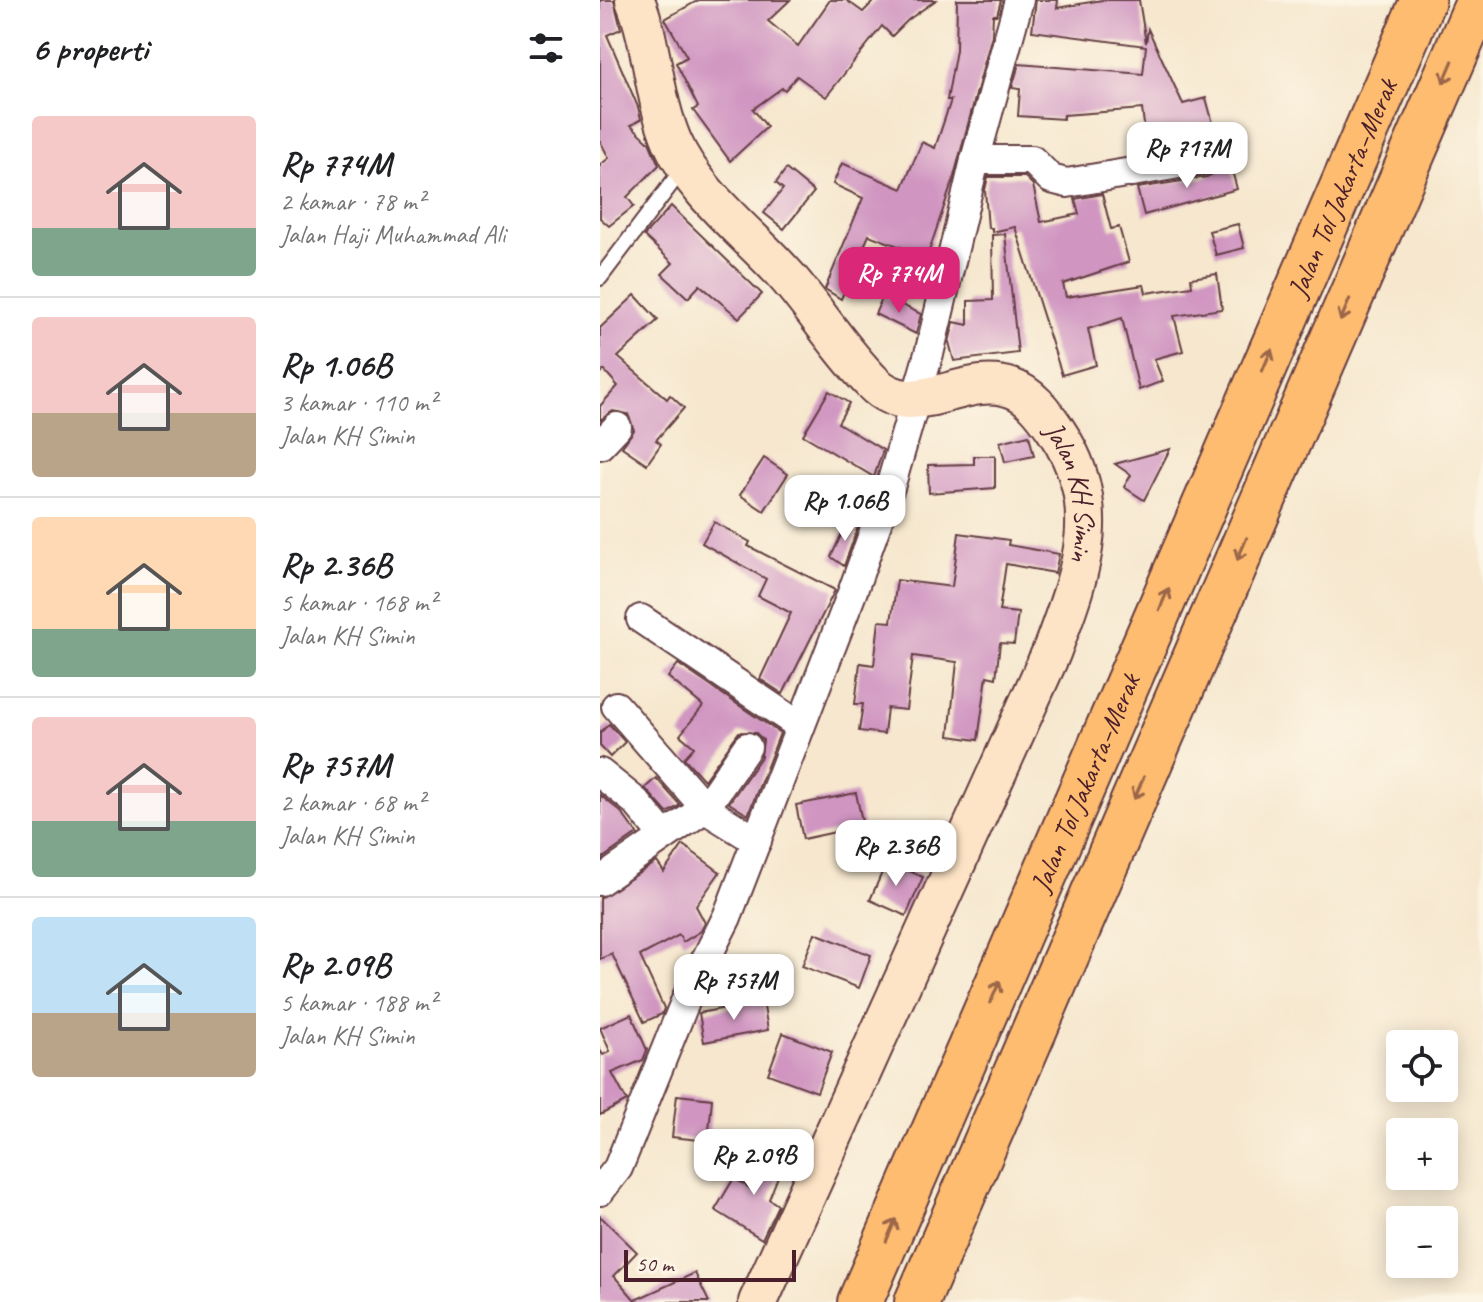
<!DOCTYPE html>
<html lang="id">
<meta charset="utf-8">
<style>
:root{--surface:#fff;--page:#f6f6f6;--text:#202124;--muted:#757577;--line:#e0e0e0;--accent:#db2777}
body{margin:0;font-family:Caveat,sans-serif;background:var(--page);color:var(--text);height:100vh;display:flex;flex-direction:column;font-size:30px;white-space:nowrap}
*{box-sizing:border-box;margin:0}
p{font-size:26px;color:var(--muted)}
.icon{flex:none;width:44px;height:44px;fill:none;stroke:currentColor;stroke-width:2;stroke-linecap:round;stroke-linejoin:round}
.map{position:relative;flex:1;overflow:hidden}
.drawer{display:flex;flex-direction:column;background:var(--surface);width:600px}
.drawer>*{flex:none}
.fabs{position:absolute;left:786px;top:1030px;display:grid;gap:16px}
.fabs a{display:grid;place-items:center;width:72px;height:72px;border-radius:8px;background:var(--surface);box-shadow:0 4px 20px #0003;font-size:40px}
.scale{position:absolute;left:24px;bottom:20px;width:172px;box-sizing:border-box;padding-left:8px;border:4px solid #4a1f2b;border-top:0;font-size:22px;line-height:28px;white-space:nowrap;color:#4a1f2b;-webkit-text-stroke:6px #fcf5e5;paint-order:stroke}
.price{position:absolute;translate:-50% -68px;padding:0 18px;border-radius:16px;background:#fff;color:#222;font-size:26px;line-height:52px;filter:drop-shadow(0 2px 4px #0008)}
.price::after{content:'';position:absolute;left:50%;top:48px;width:24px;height:18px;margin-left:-12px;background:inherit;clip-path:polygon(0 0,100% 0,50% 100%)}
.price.active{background:var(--accent);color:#fff}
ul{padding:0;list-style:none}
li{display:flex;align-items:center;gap:24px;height:200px;padding:0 32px}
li+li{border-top:2px solid var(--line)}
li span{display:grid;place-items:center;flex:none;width:224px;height:160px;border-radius:8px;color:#555}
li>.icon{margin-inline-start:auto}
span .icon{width:96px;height:96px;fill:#fffc;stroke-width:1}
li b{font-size:34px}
h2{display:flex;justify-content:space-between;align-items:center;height:96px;padding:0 32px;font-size:34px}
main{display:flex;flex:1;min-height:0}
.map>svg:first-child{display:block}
.building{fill:#d095c1}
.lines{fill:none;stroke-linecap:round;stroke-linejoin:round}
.lane-casing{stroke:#643d43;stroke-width:18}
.street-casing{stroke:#643d43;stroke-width:32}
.secondary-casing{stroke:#643d43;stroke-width:42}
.highway-casing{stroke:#643d43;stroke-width:48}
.lane{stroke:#fff;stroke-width:14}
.street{stroke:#fff;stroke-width:28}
.secondary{stroke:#fee4c6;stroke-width:38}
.highway{stroke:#fdbc70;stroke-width:44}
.oneway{stroke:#9b664a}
.labels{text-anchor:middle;stroke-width:7;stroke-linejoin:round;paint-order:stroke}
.street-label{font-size:28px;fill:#4a1f2b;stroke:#fcf5e5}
</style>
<main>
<section class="drawer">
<h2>6 properti<svg class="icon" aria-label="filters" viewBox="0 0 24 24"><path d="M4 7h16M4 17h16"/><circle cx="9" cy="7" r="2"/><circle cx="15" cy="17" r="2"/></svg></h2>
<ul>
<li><span style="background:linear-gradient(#f6c9c9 70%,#7fa58c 0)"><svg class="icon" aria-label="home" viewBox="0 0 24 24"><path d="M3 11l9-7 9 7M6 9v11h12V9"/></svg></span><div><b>Rp 774M</b><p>2 kamar · 78 m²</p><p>Jalan Haji Muhammad Ali</p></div></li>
<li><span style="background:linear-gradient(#f6c9c9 60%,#b9a48a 0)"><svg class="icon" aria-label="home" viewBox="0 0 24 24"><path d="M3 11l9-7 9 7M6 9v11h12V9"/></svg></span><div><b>Rp 1.06B</b><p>3 kamar · 110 m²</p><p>Jalan KH Simin</p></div></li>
<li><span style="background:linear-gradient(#ffd9b3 70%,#7fa58c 0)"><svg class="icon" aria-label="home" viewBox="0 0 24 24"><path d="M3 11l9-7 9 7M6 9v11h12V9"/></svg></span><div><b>Rp 2.36B</b><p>5 kamar · 168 m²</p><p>Jalan KH Simin</p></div></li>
<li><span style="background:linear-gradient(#f6c9c9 65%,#7fa58c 0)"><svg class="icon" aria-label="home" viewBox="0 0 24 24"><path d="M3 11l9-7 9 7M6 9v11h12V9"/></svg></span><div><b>Rp 757M</b><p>2 kamar · 68 m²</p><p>Jalan KH Simin</p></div></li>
<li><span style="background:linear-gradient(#bfe0f5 60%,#b9a48a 0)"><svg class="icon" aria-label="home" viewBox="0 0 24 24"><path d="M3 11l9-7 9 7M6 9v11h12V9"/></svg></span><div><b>Rp 2.09B</b><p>5 kamar · 188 m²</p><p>Jalan KH Simin</p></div></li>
</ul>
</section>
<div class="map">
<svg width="883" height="1302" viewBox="0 0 883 1302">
<rect width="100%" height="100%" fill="#fcf5e5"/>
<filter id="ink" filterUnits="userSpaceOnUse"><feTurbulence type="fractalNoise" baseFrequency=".0125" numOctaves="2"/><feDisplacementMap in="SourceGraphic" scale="16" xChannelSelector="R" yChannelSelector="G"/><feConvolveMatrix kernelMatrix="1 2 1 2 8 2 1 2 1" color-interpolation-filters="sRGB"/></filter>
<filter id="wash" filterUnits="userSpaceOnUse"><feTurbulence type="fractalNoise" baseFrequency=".006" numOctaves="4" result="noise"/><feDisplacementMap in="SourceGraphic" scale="32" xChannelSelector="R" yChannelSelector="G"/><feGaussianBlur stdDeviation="1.8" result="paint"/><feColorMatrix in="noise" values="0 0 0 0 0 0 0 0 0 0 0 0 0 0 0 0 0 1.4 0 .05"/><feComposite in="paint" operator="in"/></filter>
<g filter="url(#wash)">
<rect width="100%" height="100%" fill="#f6e7ce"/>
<g id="blocks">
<g class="building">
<path d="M0 0H14L21 29 7 35 38 107 41 119 31 125 49 142 59 165 27 197 34 206 9 226 0 218V165L9 158 0 141Z"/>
<path d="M99 0H190L168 21 198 46 230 0H246L263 12 275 0H336L308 20 292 36 282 26 226 97 197 76 185 90 182 88 153 109 167 127 130 161 93 110 98 107 76 63 87 57 65 19Z"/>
<path d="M357 0H401L397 15H393L392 35 353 180 327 257 269 235 241 299 225 289 263 198 233 184 242 163 302 189 322 142 335 148 351 100H347L356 50Z"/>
<path d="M436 0H458L457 8 502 0H539L546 43 548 29 583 104 606 98 617 138 547 147 542 109 464 115 463 119 418 116 420 89 412 88 419 64 543 74 546 46 432 31Z"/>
<path d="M629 160 637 189 544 215 537 188 607 177 614 173 619 162Z"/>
<path d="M186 169 214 192 184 229 164 213 183 189 176 183Z"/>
<path d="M388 177H425L433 185 441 222 479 214 475 199 502 194 511 229 519 227 529 262 463 284 466 297 544 285 546 293 592 286 591 278 617 274 622 309 574 316 583 351 554 359 563 381 539 390 522 318 488 329 496 365 462 375 415 227 392 232V228H388L385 190Z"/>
<path d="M71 206 162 294 139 318 100 285 88 298 62 274 73 263 44 236Z"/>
<path d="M638 224 644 248 616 255 609 231Z"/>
<path d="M405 234 418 353 354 361 349 342 354 322 368 325V301L393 300 392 235Z"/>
<path d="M35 295 58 320 18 357 67 399 70 395 84 408 56 440 61 444 47 464 22 447 34 430 28 414 13 411 0 420V406L18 386 4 370 0 374V328Z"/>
<path d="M283 296 321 314 316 334 275 314Z"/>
<path d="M229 391 249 403 238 423 283 450 274 477 203 435Z"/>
<path d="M429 435 434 456 405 462 400 442Z"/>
<path d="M570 449 544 500 524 487 531 475 515 464Z"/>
<path d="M374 456H395V488L329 493 328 465 374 464Z"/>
<path d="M164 458 188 474 164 511 140 495Z"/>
<path d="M248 520 259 524 244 566 231 557Z"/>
<path d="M114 522 150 542 148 546 235 590 183 694 160 679 191 613 158 596 166 579 102 543Z"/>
<path d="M359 533 409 540 408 545 459 554 455 573 406 564 399 611 418 613 414 644 400 643 396 678 387 676 378 740 349 736 357 662 313 656 306 710 287 708 284 734 259 731 263 704H255L260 663 274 665 279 621 291 622 297 580 352 587Z"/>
<path d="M78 664 180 733 148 815 129 803 161 757 163 740 156 733 139 732 104 780 84 758 94 747 80 735 103 706 68 677Z"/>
<path d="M9 724 25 742 10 757 0 746V733Z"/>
<path d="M56 778 80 805 67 813 45 788Z"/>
<path d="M256 793 263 826 203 839 196 805Z"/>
<path d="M0 795 21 812 37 834 0 860Z"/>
<path d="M83 845 120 872 96 906 105 923 101 931 83 942 79 935 40 956 64 1008 62 1014 44 1022 12 954 0 959V898L57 862 64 872Z"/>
<path d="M287 861 323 877 306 916 270 900Z"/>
<path d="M215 933 271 955 259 988 202 966Z"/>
<path d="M163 1001 168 1030 104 1042 99 1013Z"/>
<path d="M31 1014 47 1050 43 1060 12 1073 27 1101 0 1115V1050L3 1055 10 1051 0 1028Z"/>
<path d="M183 1033 232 1052 217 1092 168 1074Z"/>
<path d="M77 1095 112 1099 108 1141 72 1137Z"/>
<path d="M169 1147 187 1154 169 1199 178 1205 162 1239 115 1210 134 1178 151 1189Z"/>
<path d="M0 1216 37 1252 14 1276 35 1300 95 1273 109 1302H0Z"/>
</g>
</g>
</g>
<g filter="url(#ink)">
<use href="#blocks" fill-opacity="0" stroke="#643d43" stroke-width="2"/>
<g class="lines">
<g class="lane-casing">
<path id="lane" d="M0 278 84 167"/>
</g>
<g class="street-casing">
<g id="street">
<path d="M375 160H432L451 179 467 183 603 160"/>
<path d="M0 445 17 427"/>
<path d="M41 619 200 726"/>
<path d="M16 706 107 810 157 841"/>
<path d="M0 773 36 802 64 836"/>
<path d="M0 881 105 808 147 747"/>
<path d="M0 1191 18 1168 87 997 127 917 252 593 291 484 330 350 375 160 419 0"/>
</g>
</g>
<g class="secondary-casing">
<g id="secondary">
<path id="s1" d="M35 0C53 45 53 96 72 141 95 195 151 235 189 279 218 313 242 352 273 383 313 424 363 371 411 388 430 394 444 413 455 429 508 507 481 572 451 653L158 1302"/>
</g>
</g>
<g class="highway-casing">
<g id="highway">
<path id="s2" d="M260 1302 823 0"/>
<path d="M317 1302 879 0"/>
</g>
</g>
<use href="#lane" class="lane"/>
<use href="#street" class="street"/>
<use href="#secondary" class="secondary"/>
<use href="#highway" class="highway"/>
</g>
<defs><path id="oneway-shaft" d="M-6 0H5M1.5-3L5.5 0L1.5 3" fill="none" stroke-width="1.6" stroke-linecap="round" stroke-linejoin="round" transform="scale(2)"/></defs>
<g class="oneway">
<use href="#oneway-shaft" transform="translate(848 72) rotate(113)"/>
<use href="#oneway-shaft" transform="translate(745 310) rotate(113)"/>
<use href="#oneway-shaft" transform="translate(667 360) rotate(-67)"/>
<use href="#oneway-shaft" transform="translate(642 549) rotate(113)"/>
<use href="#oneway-shaft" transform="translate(564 599) rotate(-67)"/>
<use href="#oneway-shaft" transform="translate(539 788) rotate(113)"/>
<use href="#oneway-shaft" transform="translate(395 992) rotate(-67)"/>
<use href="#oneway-shaft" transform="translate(291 1230) rotate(-67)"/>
</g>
</g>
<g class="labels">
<g class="street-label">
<text dy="10" stroke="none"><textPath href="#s2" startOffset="1214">Jalan Tol Jakarta–Merak</textPath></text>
<text dy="10" stroke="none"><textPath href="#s1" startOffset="734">Jalan KH Simin</textPath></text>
<text dy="10" stroke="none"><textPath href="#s2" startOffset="566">Jalan Tol Jakarta–Merak</textPath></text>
</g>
</g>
</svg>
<div class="fabs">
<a><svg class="icon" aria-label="locate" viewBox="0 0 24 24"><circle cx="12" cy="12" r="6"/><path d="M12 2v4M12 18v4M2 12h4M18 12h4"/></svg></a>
<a>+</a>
<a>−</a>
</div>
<div class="scale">50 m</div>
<b class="price" style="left:587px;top:190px">Rp 717M</b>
<b class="price active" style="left:299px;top:315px">Rp 774M</b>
<b class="price" style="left:245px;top:543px">Rp 1.06B</b>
<b class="price" style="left:296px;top:888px">Rp 2.36B</b>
<b class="price" style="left:134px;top:1022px">Rp 757M</b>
<b class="price" style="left:154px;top:1197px">Rp 2.09B</b>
</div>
</main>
